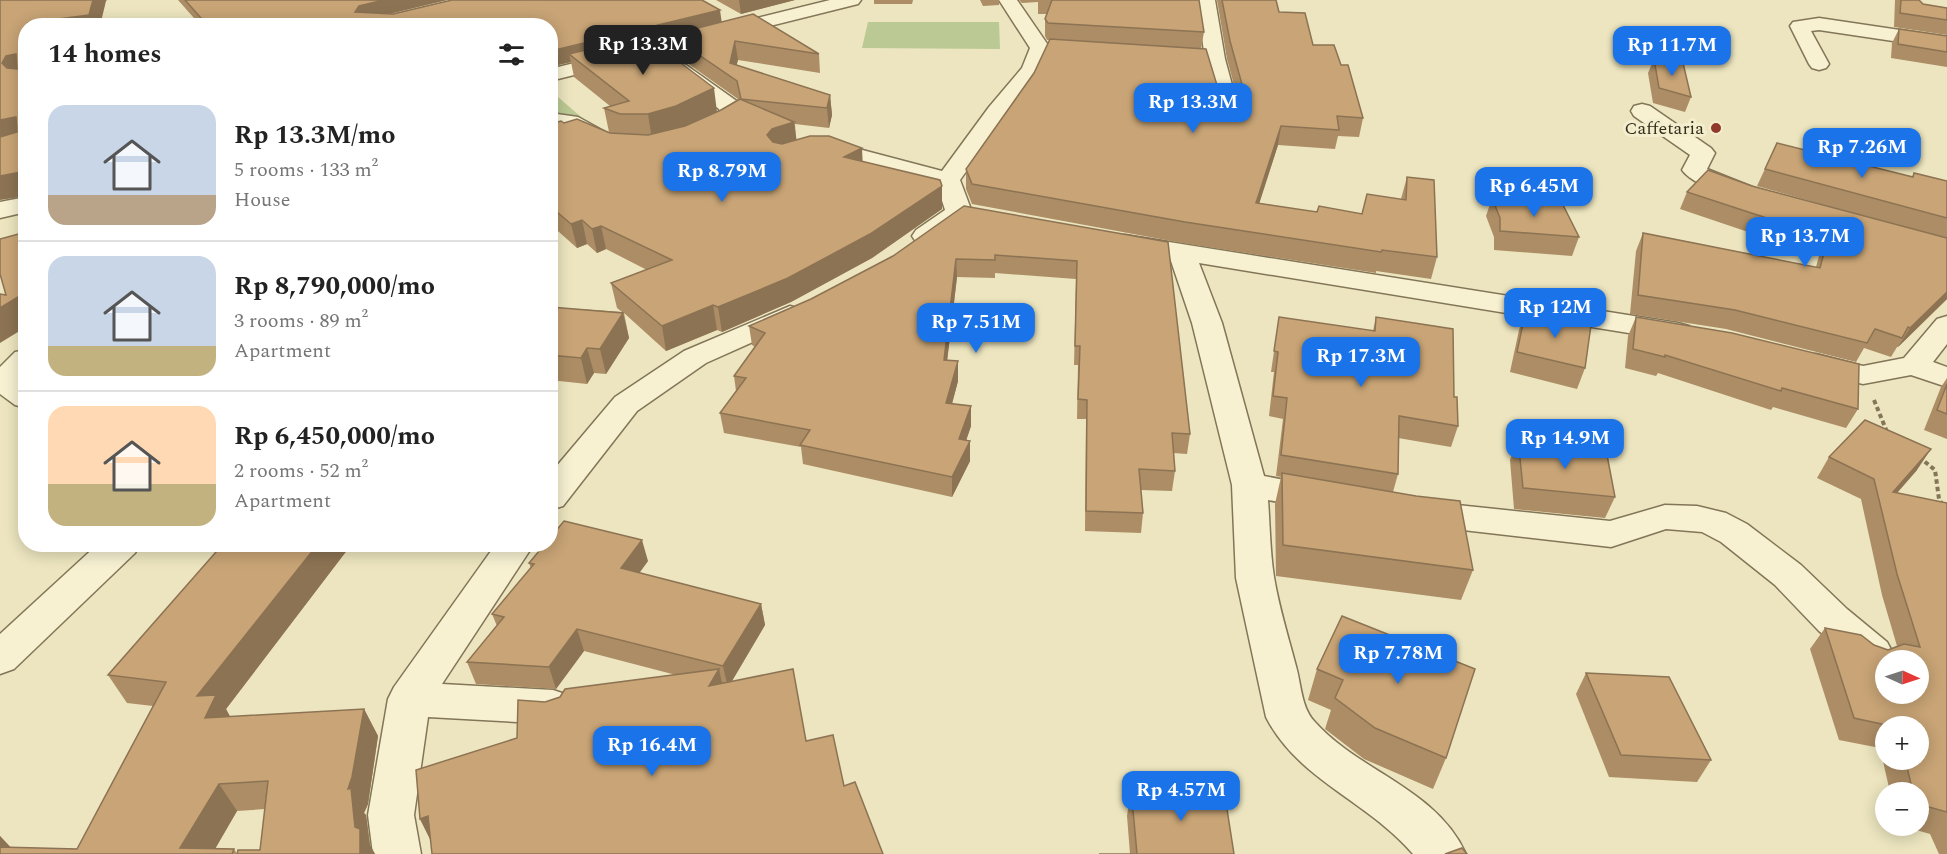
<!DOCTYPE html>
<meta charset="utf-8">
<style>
:root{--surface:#fff;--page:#f6f6f6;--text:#222;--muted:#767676;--line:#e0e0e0;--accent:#1a73e8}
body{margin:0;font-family:Spectral,serif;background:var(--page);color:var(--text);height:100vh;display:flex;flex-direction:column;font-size:22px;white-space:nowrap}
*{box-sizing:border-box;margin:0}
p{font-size:20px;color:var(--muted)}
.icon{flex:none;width:33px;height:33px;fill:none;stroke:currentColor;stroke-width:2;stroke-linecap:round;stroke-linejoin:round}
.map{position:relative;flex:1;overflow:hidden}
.details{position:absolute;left:18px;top:18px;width:540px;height:534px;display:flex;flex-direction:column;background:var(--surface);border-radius:24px;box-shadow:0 3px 15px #0003}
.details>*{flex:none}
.needle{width:39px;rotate:93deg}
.buttons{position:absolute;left:1875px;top:650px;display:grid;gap:12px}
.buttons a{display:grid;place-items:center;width:54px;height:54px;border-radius:50%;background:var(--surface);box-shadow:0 3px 15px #0003;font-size:30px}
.price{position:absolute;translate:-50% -51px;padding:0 14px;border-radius:12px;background:var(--accent);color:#fff;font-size:20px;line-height:39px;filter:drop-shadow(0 2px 3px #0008)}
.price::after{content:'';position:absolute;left:50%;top:36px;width:18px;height:14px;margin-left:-9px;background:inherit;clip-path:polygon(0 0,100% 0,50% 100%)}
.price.on{background:#222;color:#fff}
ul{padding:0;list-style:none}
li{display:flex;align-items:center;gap:18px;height:150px;padding:0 30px}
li+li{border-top:2px solid var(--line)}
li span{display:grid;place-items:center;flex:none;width:168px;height:120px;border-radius:18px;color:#555}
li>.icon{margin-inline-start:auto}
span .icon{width:72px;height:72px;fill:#fffc;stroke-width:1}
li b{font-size:26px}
h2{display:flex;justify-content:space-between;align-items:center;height:72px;padding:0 30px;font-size:26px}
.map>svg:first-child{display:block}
.green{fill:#bbc994}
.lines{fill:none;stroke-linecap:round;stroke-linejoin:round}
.minor-casing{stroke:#837558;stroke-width:3}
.path{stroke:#837558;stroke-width:4;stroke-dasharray:4.5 3;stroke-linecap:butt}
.minor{fill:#f7f1d2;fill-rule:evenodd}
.wall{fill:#ac8d65;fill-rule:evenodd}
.shaded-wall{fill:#8c7353}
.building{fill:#c8a476;stroke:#8c7353;stroke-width:1.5;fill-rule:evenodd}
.poi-dot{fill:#90382b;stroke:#f3eece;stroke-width:2}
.labels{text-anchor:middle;stroke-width:6;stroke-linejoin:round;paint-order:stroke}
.far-poi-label{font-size:18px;fill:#342b1c;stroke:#f3eece;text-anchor:end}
</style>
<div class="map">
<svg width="1947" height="854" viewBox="0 0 1947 854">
<rect width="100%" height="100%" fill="#ece5bf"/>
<g class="green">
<path d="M868 22H999L1000 49 862 48Z"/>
<path d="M551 91 588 123 550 134Z"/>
</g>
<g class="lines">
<g class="minor-casing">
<g id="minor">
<path d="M830 0H861L858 4 550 81V69Z"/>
<path d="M999 0H1017L1050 48 1042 70 1005 117 960 180 972 212 968 217C952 229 936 247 916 242L912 236 916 230 945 210 937 185 831 156 811 154 807 149 811 144 832 142 942 171 989 107 1022 68 1030 48Z"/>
<path d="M1197 0H1215L1225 59 1238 107 1235 112 1227 114 1219 112 1216 107 1205 59Z"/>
<path d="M1819 18 1947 37V49L1819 30 1811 31 1829 64 1826 68 1819 70 1812 68 1809 64 1790 26 1793 22Z"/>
<path d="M679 63 686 65 738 102 742 116C734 129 708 140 693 137L690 132 693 127 720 113 719 109 672 73 669 69 672 65Z"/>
<path d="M1642 104 1650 106 1711 148 1715 153 1707 169 1752 187 1755 192 1752 197C1735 202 1692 184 1682 170L1690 155 1634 116 1631 111 1634 106Z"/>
<path d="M550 113 578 117 616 138 620 143 616 148C596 153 583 135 566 129 561 127 555 127 550 127Z"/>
<path d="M26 197V212L0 218V202Z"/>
<path d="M1125 235 1678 323 1689 326 1693 332 1689 338 1678 341 1199 263 1222 323 1264 476 1337 490 1342 498 1337 506 1324 510 1268 500C1270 526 1270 552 1274 577 1279 608 1289 639 1297 670 1301 686 1302 708 1314 721 1359 772 1436 788 1466 854H1413C1368 801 1298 780 1266 717L1236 578 1232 485 1192 323 1170 258 1116 249 1112 243 1116 237Z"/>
<path d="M790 306 800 309 805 315 800 321 706 363 637 411 563 506 550 510V474L615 397 684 351Z"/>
<path d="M1947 316V344L1933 362 1947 367V387L1911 375 1863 384 1805 370 1801 363 1805 356 1816 354 1863 366 1904 358 1937 319Z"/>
<path d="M26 350V408L15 405 0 394V367L15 352Z"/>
<path d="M1419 501 1610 521 1665 505 1697 506 1726 513 1747 524 1801 565 1847 609 1887 642 1893 653 1890 660H1886V665L1873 669 1859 664 1819 631 1775 585 1721 542 1702 532 1666 529 1611 547 1419 525 1406 522 1401 513 1406 504Z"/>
<path d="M98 544H140L135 553 14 669 0 674V634Z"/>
<path d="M496 544H534L442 684 553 690 568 695 574 707 568 719 553 724 428 717 414 815 421 854H373L368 815 388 699 394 687Z"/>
</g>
</g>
<g class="path">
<path d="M1874 400 1887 432"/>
<path d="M1919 457 1935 470 1939 499 1947 512"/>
</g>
<use href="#minor" class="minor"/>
</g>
<g class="wall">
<path d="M178 0H447L389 14 722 22 819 54 820 73 738 60 736 65 830 95 832 115 829 128 795 124 796 140 862 148V161L942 209 872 258 791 302 722 332 717 330 666 351 624 313 629 338 606 374 594 373 587 384 550 380V307L622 312 617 308 611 283 647 270 606 249 597 253 587 244 577 248 550 224V124L564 123 609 132 604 108 610 106 574 77 571 62 558 65 555 62 550 63V26H201ZM671 37 673 53 738 99 717 112 652 41Z"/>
<path d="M716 0H795L741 14Z"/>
<path d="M874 0H913L912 4H874Z"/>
<path d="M980 0H999V5L983 6Z"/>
<path d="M1019 0H1199L1204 32 1201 49 1220 95 1229 98 1237 96 1227 59 1217 0H1276L1279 12 1313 45 1341 65 1363 118 1359 137 1338 136 1335 149 1278 145 1259 203 1317 212 1362 214 1401 199 1407 177 1437 257 1431 279 1376 271V273L1182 243 972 204 966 189V169L1034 73 1050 40H1047L1045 36V19L1047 14H1038V2L1022 3Z"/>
<path d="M1895 0H1919L1923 4 1947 8V35L1894 27Z"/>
<path d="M1899 29 1947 36V67L1891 58 1892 43Z"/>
<path d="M1654 59 1691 97 1685 112 1653 103 1648 73Z"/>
<path d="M1777 143 1912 177 1914 173 1947 181V299L1898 347H1897L1891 357 1864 348 1856 362 1726 329 1630 314 1636 251 1643 233 1816 267 1819 256 1680 209 1687 192 1752 186 1828 206 1757 186Z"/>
<path d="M1492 198 1579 237 1572 256 1494 250V237L1486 216Z"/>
<path d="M1168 242 1190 434 1187 454 1173 453 1175 471 1172 491 1141 490 1143 513 1141 533 1085 531 1086 419H1077L1078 365H1074L1076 279 995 273V278L957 277 947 360 958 381 952 404 971 406V426L966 440 970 441V461L952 497 803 464 801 447 724 433 720 413 736 391 734 376 755 347 752 345 749 326 811 299 893 256Z"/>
<path d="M1526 310 1585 368 1577 389 1510 372 1519 330Z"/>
<path d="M1279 317 1373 331 1376 317 1454 397 1458 426 1451 447 1398 438V474L1393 492 1473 570 1461 600 1276 576 1275 504 1281 477 1276 476 1283 419 1269 416 1274 372H1271Z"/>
<path d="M1636 317 1858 409 1846 428 1773 407 1771 410 1658 373 1656 376 1625 368 1628 336Z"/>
<path d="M1947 378V439L1924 430 1941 387Z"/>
<path d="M1518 439 1615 497 1605 518 1514 509 1510 460Z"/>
<path d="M1829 457 1917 470 1897 493 1947 503V854H1939L1930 834 1899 825H1918V792H1890L1880 748 1839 740 1810 649 1825 628 1888 650 1897 646 1882 595 1861 499 1817 478ZM1886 726H1918V759H1886Z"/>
<path d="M223 544H396L392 549 351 545 226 709 230 717 364 709 378 736 368 804 364 813 366 815 370 845 375 854H237L238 850H260L265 809 237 811 215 849H234L237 854H0V836L10 847 77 849 153 706 127 703 108 675Z"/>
<path d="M648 561 639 573 761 604 765 625 731 682 806 741 844 786 883 854 431 841 420 819 517 738 545 702 676 675 584 651 556 689 476 684 467 662 497 626 492 614 531 568 529 563Z"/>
<path d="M1342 616 1446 758 1433 789 1364 759 1325 729 1331 710 1308 700 1317 669Z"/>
<path d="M1586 673 1711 760 1697 782 1609 777 1576 694Z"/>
<path d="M1131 788 1234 854H1130L1127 816Z"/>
</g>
<g class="shaded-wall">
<path d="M93 0H107L106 1 100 26H29L28 23Z"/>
<path d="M384 0H447L363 20 355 12 359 6Z"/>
<path d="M739 0H795L741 14Z"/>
<path d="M720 10 722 24 670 35 671 37 577 60 569 54 571 62 558 65 555 50Z"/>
<path d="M735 41 738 60 733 78 730 63Z"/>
<path d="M552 47 555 62 550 63V48Z"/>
<path d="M16 54 26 73 16 76 2 63 6 56Z"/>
<path d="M714 88 717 112 680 131 652 139 648 114Z"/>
<path d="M830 95 832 115 829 128 827 108Z"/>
<path d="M16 117 26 135 0 144V120Z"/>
<path d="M794 122 797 143 774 151 767 135 772 129Z"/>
<path d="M1281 126 1278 145 1253 223 1256 203Z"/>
<path d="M862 148 863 170 844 157Z"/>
<path d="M26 171V196L0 200V176Z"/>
<path d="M942 186V209L872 258 791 302 722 332 718 307Z"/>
<path d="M582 220 587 244 577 248 571 224Z"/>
<path d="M601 226 606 249 597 253 592 229Z"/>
<path d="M956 259 957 277 945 379 944 360Z"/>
<path d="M1947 292V299L1898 347 1910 328Z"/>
<path d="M21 295 26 309V327L0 343V308Z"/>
<path d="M713 305 717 330 666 351 662 326Z"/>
<path d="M623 313 629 338 606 374 600 349Z"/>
<path d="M587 348 594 373 587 384 581 358Z"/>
<path d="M958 361V381L947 422 946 403Z"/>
<path d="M971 406V426L960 459 959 439Z"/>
<path d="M970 441V461L952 497V477Z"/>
<path d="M1931 449 1917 470 1882 510 1893 492Z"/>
<path d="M642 540 648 561 627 590 621 568Z"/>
<path d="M318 544 351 545 226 709 233 722 205 718 197 696Z"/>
<path d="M390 544H396L392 549Z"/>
<path d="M761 604 765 625 728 688 723 666Z"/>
<path d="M577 629 584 651 556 689 549 667Z"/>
<path d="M719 669 724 693 709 686Z"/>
<path d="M364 709 378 736 368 804 364 813 366 815 370 845 375 854H360L348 789Z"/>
<path d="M219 784 237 811 212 854 180 848Z"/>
<path d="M428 816 432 843 420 819Z"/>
<path d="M0 836 17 854H0Z"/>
</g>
<g class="building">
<path d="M0 0H93L89 15 28 23 29 26H26V171L0 176V137L17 132 16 117 0 120ZM16 54 17 69 7 68 2 63 6 56Z"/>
<path d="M185 0H384L359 6 355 12 393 14 452 0H702L720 10 555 50 552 47 550 48V26H208Z"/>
<path d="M1052 0H1199L1204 32 1048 23 1045 19Z"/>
<path d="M1222 0H1276L1279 12 1305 13 1313 45H1334L1341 65H1348L1363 118 1337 116 1339 130 1281 126 1256 203 1317 212 1319 206 1362 214 1367 194 1406 200 1407 177 1434 180 1437 257 1382 250 1381 252 1185 222 972 184 966 169 1034 73 1050 39 1206 49 1220 95 1229 98 1238 96 1243 88 1230 41Z"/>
<path d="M1901 0H1919L1923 4 1947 8V20L1900 13Z"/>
<path d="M753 14 819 54 735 41 730 63 830 95 827 108 741 99 737 81 670 35Z"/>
<path d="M1899 29 1947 36V52L1898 44Z"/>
<path d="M645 36 714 88 676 106 648 114H620L604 108 629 101 569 54Z"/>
<path d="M1654 59 1683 63 1691 97 1659 88Z"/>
<path d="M740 99 794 122 772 129 767 135 773 142 782 144 810 136H829L862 148 844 157 940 180 942 186 870 234 788 278 718 307 713 305 662 326 611 283 672 260 601 226 592 229 582 220 571 224 550 206V124L561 121 564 123 577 119 610 133 648 135 685 126 721 110Z"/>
<path d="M1777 143 1913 177 1914 173 1947 181V218L1765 169Z"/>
<path d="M1708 170 1752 186 1947 238V292L1910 328 1908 327 1902 338 1875 329 1867 343 1735 310 1638 295 1643 233 1820 268 1828 238 1687 192Z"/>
<path d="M1492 198 1562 203 1579 237 1500 231V218Z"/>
<path d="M964 206 1168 242 1190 434 1172 433 1175 471 1139 469 1143 513 1086 511 1087 400 1078 399 1080 346H1075L1077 261 995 255V260L956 259 944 360 958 361 946 403 971 406 959 439 970 441 952 477 800 445 810 430 720 413 746 378 734 376 765 333 749 326 811 299 893 256Z"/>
<path d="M26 232V308L21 295 0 308V294L6 295 0 274V239Z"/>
<path d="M550 307 623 313 600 349 587 348 581 358 550 355Z"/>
<path d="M1526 310 1591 325 1585 368 1517 352Z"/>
<path d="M1279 317 1375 331 1376 317 1453 329 1454 397H1457L1458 426 1399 416 1398 474 1281 455 1287 398 1273 396 1278 352 1274 351Z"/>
<path d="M1636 317 1732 333 1859 364 1858 409 1782 388 1781 391 1665 355V357L1633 349Z"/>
<path d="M1947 384V414L1937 410Z"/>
<path d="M1865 420 1931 449 1893 492 1947 503V812L1918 804V792H1913L1905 759H1918V726H1891L1854 718 1825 628 1861 635 1874 645 1888 650 1904 644 1920 647 1897 574 1874 479 1829 457ZM1886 660H1918V693H1886Z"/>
<path d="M1518 439 1607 455 1615 497 1523 488Z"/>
<path d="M1282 473 1416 496 1460 501 1473 570 1283 545Z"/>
<path d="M564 521 642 540 621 568 761 604 723 666 577 629 549 667 467 662 504 617 492 614 534 564 529 563 545 544H550V538Z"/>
<path d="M223 544H318L197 696 216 695 205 718 364 709 352 777 348 789 351 788 355 827 360 829V854H237L238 850H260L268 781 219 784 180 848 234 849 232 854H0V847L77 849 166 682 108 675Z"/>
<path d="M1342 616 1475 669 1446 758 1375 728 1335 698 1343 680 1317 669Z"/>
<path d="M719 669 709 686 793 669 806 741 833 735 844 786 855 782 883 854H432L428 816 420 819 416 770 517 738 518 700 545 702 560 697 565 689Z"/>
<path d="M1586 673 1669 677 1711 760 1621 755Z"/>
<path d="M1131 788 1224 790 1234 854H1099H1137Z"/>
<path d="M1462 848 1467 854H1445Z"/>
</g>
<circle class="poi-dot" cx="1716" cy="128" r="6"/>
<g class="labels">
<g class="far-poi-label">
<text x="1704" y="134">Caffetaria</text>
</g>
</g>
</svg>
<div class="buttons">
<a><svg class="needle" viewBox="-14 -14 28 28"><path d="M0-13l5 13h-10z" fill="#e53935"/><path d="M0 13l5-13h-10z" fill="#767676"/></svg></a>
<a>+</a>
<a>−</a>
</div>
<b class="price on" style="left:643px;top:76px">Rp 13.3M</b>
<b class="price" style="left:1672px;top:77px">Rp 11.7M</b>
<b class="price" style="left:1193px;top:134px">Rp 13.3M</b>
<b class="price" style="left:1862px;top:179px">Rp 7.26M</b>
<b class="price" style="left:722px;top:203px">Rp 8.79M</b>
<b class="price" style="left:1534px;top:218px">Rp 6.45M</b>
<b class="price" style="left:1805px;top:268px">Rp 13.7M</b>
<b class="price" style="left:1555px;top:339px">Rp 12M</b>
<b class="price" style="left:976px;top:354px">Rp 7.51M</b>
<b class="price" style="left:1361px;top:388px">Rp 17.3M</b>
<b class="price" style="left:1565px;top:470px">Rp 14.9M</b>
<b class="price" style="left:1398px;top:685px">Rp 7.78M</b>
<b class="price" style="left:652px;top:777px">Rp 16.4M</b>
<b class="price" style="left:1181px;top:822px">Rp 4.57M</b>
<section class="details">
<h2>14 homes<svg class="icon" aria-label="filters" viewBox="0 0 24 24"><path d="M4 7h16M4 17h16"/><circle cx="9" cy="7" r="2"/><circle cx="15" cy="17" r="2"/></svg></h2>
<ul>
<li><span style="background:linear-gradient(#c9d6e8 75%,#b9a48a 0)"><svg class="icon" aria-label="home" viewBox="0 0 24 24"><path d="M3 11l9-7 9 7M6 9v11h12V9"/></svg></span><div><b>Rp 13.3M/mo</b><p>5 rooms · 133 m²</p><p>House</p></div></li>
<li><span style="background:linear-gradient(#c9d6e8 75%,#c2b280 0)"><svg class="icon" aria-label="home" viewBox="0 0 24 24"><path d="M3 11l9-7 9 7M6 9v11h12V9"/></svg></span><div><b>Rp 8,790,000/mo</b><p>3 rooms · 89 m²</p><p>Apartment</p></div></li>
<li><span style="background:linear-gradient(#ffd9b3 65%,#c2b280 0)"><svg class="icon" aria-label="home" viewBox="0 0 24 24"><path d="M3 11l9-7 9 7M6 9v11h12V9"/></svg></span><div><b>Rp 6,450,000/mo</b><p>2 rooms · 52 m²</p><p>Apartment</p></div></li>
</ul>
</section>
</div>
